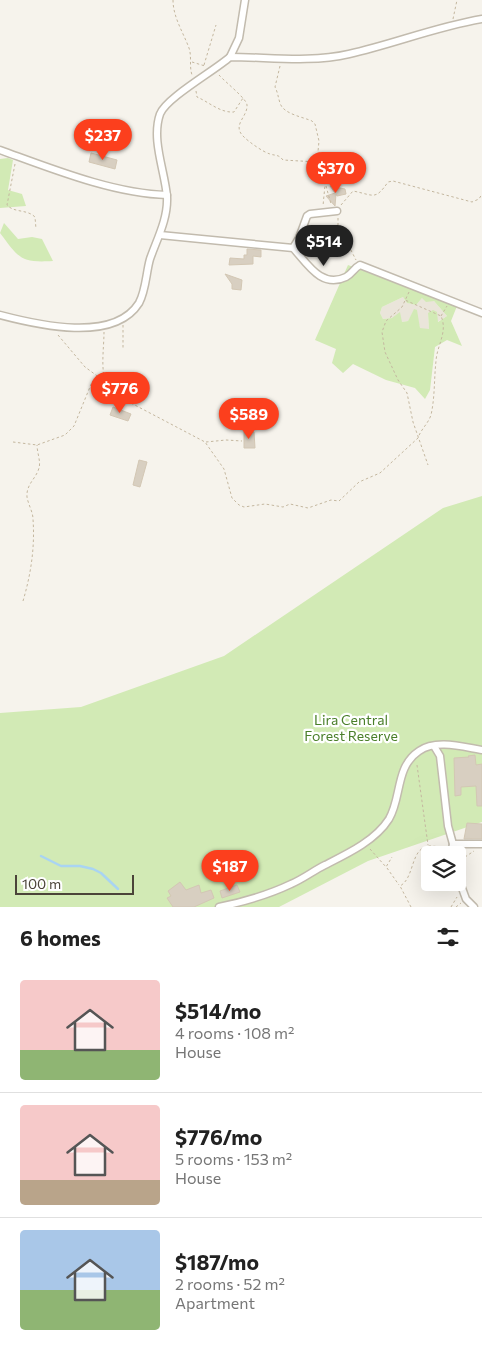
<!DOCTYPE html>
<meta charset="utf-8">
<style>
:root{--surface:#fff;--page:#f2f2f2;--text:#222;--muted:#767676;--line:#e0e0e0;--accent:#fc3f1d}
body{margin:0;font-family:Commissioner,sans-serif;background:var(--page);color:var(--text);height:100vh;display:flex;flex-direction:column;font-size:19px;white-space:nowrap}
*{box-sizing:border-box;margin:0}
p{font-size:16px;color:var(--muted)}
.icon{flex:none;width:28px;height:28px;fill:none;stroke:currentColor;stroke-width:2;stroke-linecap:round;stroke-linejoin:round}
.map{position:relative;height:907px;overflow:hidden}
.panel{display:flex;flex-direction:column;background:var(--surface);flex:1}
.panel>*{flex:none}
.controls{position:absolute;left:421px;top:846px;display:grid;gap:10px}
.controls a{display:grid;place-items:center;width:45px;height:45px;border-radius:5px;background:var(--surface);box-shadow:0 5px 20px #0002;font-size:25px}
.scale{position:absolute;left:15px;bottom:12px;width:119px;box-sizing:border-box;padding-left:5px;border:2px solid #4b4439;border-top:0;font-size:14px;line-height:18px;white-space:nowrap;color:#4b4439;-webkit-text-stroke:4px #fff;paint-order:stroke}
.price{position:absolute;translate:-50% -42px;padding:0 11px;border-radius:18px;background:var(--accent);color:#fff;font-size:16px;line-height:32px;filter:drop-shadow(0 1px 2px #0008)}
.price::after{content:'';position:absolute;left:50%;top:30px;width:15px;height:11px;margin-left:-8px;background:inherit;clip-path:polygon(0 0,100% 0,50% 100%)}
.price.on{background:#222;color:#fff}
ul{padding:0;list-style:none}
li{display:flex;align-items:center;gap:15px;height:125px;padding:0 20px}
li+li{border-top:1px solid var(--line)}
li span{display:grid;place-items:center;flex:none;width:140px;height:100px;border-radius:5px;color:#555}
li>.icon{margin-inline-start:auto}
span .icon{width:60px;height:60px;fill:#fffc;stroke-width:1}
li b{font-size:21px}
h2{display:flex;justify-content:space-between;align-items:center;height:60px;padding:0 20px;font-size:21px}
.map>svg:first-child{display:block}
.residential{fill:#eae5da}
.green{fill:#d2eab5;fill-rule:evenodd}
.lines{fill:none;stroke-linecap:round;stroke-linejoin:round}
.stream{stroke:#a9d4f2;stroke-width:2.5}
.building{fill:#d8cfc1;stroke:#d3c7b4}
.street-casing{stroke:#c2bbae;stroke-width:9}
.path{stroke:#c4b79f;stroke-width:1;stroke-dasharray:2.5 2.5;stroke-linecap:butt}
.street{stroke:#fff;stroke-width:6}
.labels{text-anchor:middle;stroke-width:4.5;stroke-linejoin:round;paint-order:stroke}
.park-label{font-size:14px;fill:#4a7f2a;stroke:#fff}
</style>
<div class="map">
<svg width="482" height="907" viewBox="0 0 482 907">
<rect width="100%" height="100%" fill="#f6f3ec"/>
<path class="residential" d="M403 297 407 303 416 305 422 298 433 300 447 316 437 322 428 313 429 329H420L416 310H414L408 321 402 322 392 318 383 319 380 313 382 307Z"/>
<g class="green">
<path d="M8 158 13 160 8 190 22 194 26 206 0 208V159Z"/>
<path d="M4 223 18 239 32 237 42 239 53 261C20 263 19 258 0 233Z"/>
<path d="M348 265 457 306 451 321 462 346 447 340 435 347 430 390 425 399 415 388 386 380 353 364 343 373 332 363 336 349 315 340ZM403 297 407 303 416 305 422 298 426 302 434 301 447 316 438 322 437 312 433 310 428 313 429 329 420 328 417 310 414 309 408 321 402 322 400 312 392 318 383 319 380 313 382 307Z"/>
<path d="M482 496V822L368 861 279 907H0V713L81 707 224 656 443 508Z"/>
</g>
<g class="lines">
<path class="stream" d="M41 856 61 866H80L93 869 101 873 118 889"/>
</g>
<g class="building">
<path d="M91 153 117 160 115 169 89 162Z"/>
<path d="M330 186 345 189 346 194 337 196 336 194 335 206 326 196 335 193Z"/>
<path d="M247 249 261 250V257L253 256V264L229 265 230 258 244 259V255H247Z"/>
<path d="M225 274 242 280 241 290 232 289V284Z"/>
<path d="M113 407 131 414 128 421 110 415Z"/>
<path d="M244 432H254L255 448H244Z"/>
<path d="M139 460 147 462 140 487 133 485Z"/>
<path d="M475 755 476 765 482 764V806H477L476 786 461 787V795L455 796 454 758 469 757 468 756Z"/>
<path d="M467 823 482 824V839H464Z"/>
<path d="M180 882 186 890 199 885 201 893 211 890 214 898 194 907H173L167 898 171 896 168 891Z"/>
<path d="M237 885 240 892 222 898 220 891Z"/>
</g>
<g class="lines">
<g class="street-casing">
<g id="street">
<path d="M230 57 239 38 245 0"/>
<path d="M0 150C50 168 114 194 167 195"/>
<path d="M160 235 293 248C307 263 321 289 346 277 352 274 354 268 360 265L482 313"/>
<path d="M293 248 299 238 307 216 310 214 337 211"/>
<path d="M0 315C38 325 114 343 139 303 146 290 146 273 150 259 157 239 168 219 167 197 165 171 151 140 160 114 166 98 214 71 230 57 269 57 310 63 349 54 394 44 435 27 482 19"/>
<path d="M434 746 440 756 448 826 453 844"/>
<path d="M451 855 453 844H482"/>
<path d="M458 877 466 899 474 907"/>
<path d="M219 907C243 902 268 895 291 884 303 879 313 871 325 865 347 854 375 841 389 819 402 797 395 767 419 751 436 739 463 747 482 750"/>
</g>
</g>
<g class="path">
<path d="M173 0C173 17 183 32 189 48 192 57 189 66 192 75"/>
<path d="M453 19 457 0"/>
<path d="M192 62 205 66"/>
<path d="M204 65 216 25"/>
<path d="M280 66 275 87C278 93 278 97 280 103 283 114 303 117 312 121L315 124 319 141 317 162 325 185 323 206"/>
<path d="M219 75C224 81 247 99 247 105 248 117 231 125 244 137 249 142 263 152 270 154 276 156 278 154 283 160L317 162"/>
<path d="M196 91 197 97C209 102 220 113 234 112L243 98"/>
<path d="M15 164 7 205C14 213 27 209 35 217L36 229"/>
<path d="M326 186 331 204"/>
<path d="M341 205 353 191C374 195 375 201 388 182L393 181 472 202 479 199 482 194"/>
<path d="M338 218V225L356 260"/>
<path d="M409 292 402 307 386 321 382 332 385 352 398 380 407 393 413 422 428 465"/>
<path d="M441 316 447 306"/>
<path d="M123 325V348"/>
<path d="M104 332C104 350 99 377 110 392L205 442 224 469 232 498 239 505 244 507 265 504 283 507 290 504 308 508 331 500 339 501 359 482 380 473 418 438C421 429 428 424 431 415 435 397 434 379 436 361 437 345 448 332 441 316L405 300"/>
<path d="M58 335 85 367 100 378 104 384"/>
<path d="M13 442 37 445 65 435 74 426 92 382 103 373"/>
<path d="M206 442 226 440 242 441"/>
<path d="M23 601C31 574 35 547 33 519 33 512 28 504 27 497 26 484 36 479 39 468 41 462 37 452 37 445"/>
<path d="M417 765 428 845"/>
<path d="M370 849 386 867 392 857"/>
<path d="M465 857 474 851"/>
<path d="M387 868 399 885"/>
<path d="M459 869 464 857V852"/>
<path d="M411 907 400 886C415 878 410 848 429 846 434 846 440 847 445 848"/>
<path d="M451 907 457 897"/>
<path d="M456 907 461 903"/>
</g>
<use href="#street" class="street"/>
</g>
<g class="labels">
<g class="park-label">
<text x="351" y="725">Lira Central<tspan x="351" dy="16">Forest Reserve</tspan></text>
</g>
</g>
</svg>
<div class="controls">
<a><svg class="icon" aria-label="layers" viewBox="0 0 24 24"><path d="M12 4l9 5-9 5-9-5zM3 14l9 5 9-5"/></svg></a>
</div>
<div class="scale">100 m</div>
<b class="price" style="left:103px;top:161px">$237</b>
<b class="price" style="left:336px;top:194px">$370</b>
<b class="price on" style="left:324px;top:267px">$514</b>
<b class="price" style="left:120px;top:414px">$776</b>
<b class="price" style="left:249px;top:440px">$589</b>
<b class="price" style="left:230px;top:892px">$187</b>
</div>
<section class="panel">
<h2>6 homes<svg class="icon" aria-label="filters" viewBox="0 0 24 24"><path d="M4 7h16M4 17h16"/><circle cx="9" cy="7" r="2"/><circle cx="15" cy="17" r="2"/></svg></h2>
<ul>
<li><span style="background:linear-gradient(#f6c9c9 70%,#8fb573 0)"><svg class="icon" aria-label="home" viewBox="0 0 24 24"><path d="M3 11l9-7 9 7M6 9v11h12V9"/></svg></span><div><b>$514/mo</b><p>4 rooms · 108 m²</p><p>House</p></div></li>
<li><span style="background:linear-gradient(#f6c9c9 75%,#b9a48a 0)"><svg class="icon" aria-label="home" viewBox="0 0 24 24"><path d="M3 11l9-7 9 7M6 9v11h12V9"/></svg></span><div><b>$776/mo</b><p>5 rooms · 153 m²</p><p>House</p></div></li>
<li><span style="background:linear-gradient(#a9c7e8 60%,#8fb573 0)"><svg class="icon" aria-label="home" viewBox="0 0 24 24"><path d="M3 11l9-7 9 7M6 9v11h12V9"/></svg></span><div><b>$187/mo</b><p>2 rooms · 52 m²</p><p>Apartment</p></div></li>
</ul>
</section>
